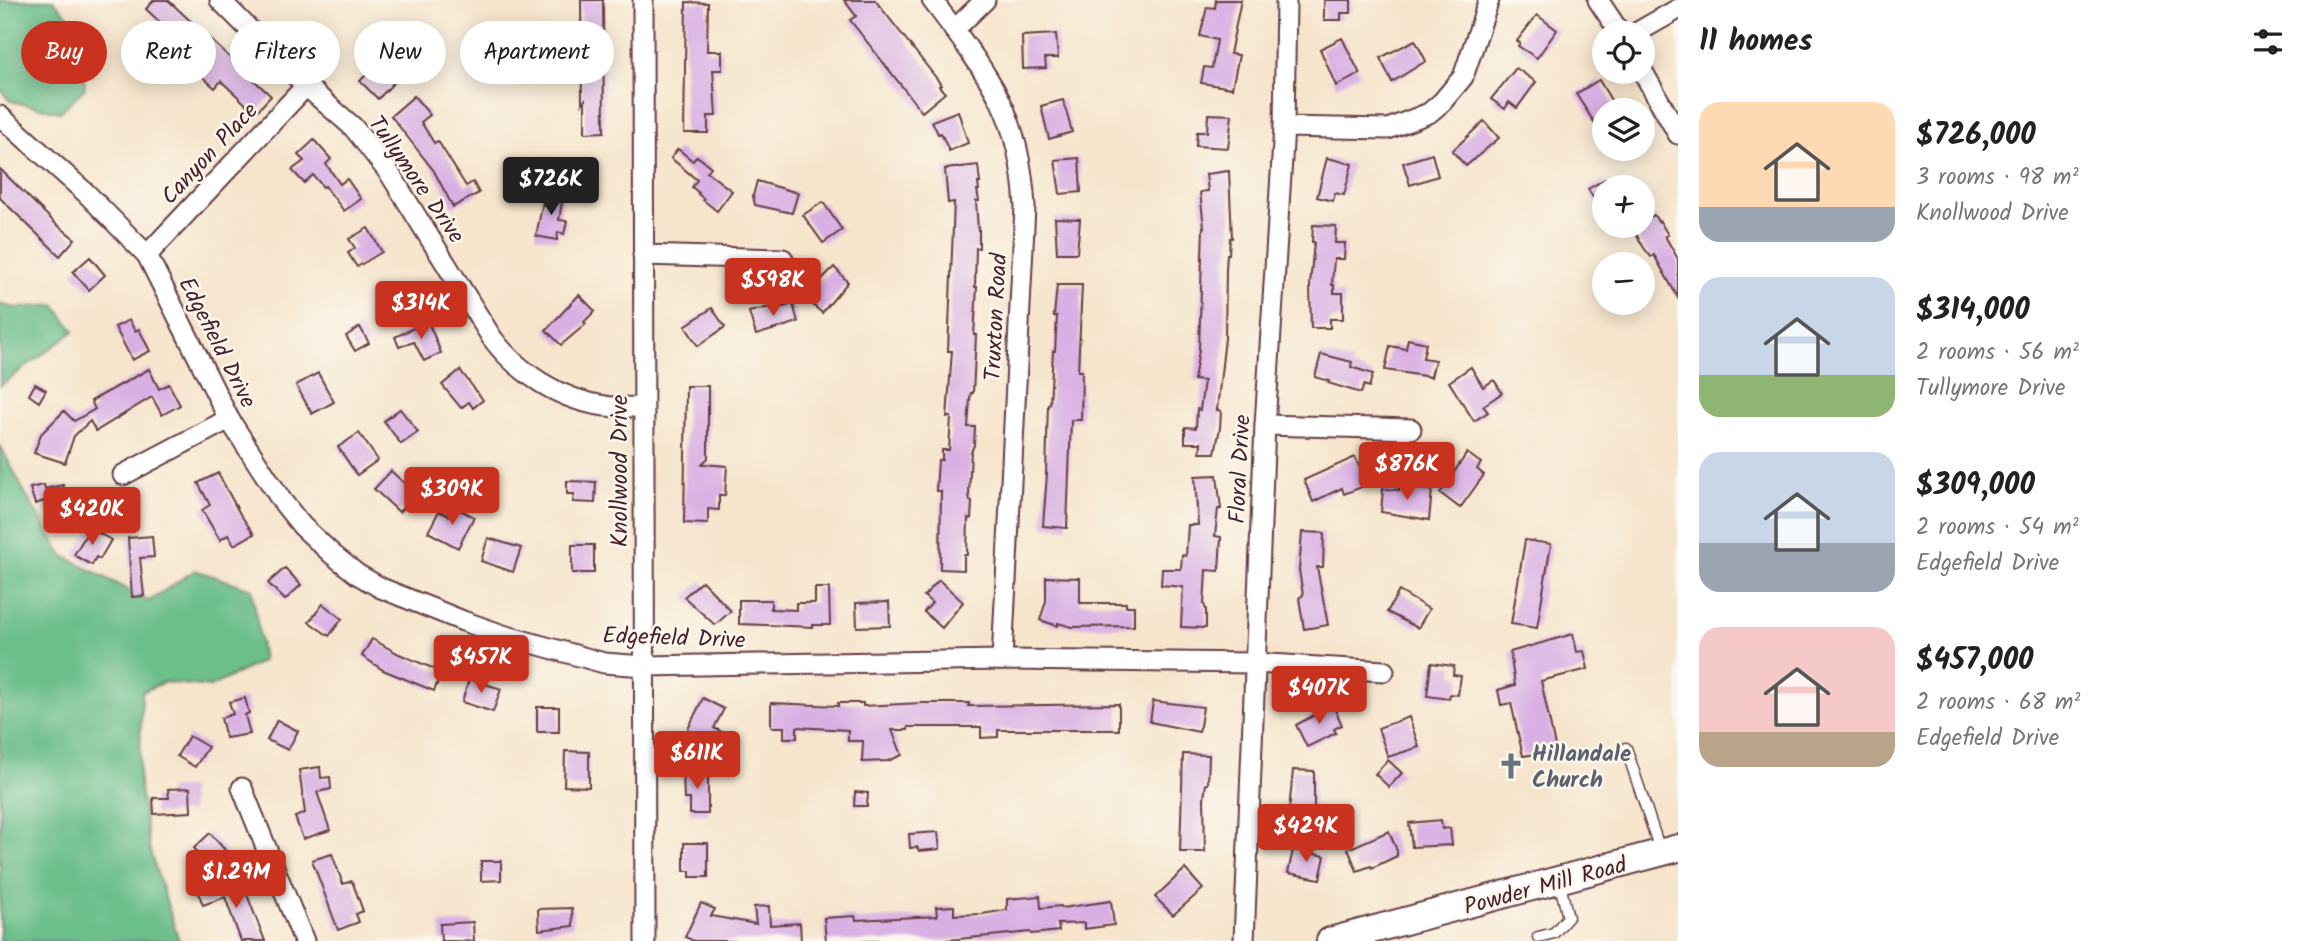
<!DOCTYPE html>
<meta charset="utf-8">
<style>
:root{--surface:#fff;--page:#f2f2f2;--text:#222;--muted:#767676;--accent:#c8321e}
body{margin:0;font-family:Kalam,sans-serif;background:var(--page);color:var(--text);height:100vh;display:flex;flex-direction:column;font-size:26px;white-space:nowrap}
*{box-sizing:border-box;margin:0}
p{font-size:23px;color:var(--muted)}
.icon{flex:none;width:38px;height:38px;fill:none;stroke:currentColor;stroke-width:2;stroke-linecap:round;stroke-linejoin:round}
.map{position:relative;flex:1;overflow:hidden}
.side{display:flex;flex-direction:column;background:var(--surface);width:630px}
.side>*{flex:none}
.top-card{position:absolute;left:21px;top:21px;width:665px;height:63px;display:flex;gap:14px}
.buttons{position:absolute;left:1592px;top:21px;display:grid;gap:14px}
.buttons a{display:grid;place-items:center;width:63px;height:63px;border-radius:50%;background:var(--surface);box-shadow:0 4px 18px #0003;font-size:35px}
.price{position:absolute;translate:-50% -60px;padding:0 16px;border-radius:7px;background:var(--accent);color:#fff;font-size:23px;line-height:46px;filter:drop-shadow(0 2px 4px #0008)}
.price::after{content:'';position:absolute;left:50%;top:42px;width:21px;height:16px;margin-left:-10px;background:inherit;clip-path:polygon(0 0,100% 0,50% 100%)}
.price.active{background:#222;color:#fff}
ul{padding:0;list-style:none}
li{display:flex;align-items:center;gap:21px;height:175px;padding:0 21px}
li span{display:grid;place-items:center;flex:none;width:196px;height:140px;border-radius:21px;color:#555}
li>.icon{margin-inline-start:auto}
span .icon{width:84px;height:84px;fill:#fffc;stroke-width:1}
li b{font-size:30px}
h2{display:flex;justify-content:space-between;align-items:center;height:84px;padding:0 21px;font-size:30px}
.tag{padding:0 24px;border-radius:32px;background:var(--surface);box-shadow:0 4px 18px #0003;font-size:24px;line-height:63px}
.tag.active{background:var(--accent);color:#fff}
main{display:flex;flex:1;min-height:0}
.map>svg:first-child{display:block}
.forest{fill:#6cbe8b;stroke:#5b6e5b;stroke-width:2}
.building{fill:#d9b0e3}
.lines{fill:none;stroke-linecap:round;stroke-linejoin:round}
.service-casing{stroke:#643d43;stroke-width:13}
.minor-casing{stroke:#643d43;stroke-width:23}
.secondary-casing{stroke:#643d43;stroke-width:30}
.service{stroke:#fff;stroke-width:10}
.minor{stroke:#fff;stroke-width:19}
.secondary{stroke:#fff;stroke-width:26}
.labels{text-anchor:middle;stroke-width:5;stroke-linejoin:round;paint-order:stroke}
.street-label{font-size:23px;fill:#4a1f2b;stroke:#fbf7ec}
.worship-label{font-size:23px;font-weight:bold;fill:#5b616d;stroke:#fbf7ec;text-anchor:start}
</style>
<main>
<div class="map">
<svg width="1678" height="941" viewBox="0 0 1678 941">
<rect width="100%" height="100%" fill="#fbf7ec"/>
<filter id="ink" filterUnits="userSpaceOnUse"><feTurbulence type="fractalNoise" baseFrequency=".0143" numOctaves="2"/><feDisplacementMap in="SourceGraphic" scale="14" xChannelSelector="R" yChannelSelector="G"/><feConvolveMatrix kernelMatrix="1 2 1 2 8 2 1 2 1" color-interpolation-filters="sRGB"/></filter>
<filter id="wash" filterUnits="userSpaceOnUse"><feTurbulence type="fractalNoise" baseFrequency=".00686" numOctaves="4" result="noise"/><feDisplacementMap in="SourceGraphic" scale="28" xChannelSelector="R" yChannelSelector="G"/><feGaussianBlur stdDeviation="1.57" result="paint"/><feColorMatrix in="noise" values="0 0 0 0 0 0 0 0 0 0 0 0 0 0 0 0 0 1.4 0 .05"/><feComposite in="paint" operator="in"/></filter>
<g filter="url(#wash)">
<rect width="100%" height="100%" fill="#f6e4cc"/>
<g class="forest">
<path d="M0 0H53L78 27 85 88 60 112 10 101 0 89Z"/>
<path d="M0 304 14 308 55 305 74 331 0 386Z"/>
<path d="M0 445 27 497 62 555 149 601 195 570 252 589 263 661 210 687 164 682 142 692 139 783 150 851 179 941H0Z"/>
</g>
<g id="blocks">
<g class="building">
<path d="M154 0H168L271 96 257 111 251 105 249 107 221 81 215 88 197 72 204 64 146 9Z"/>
<path d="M581 0H603L604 132 585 133V100L582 104Z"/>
<path d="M844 0H875L937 79 941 85 939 86 945 93 922 112 850 20 856 16Z"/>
<path d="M1216 0H1241L1230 54 1239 55 1232 88 1201 83 1204 67 1212 68 1217 40 1200 36 1207 7 1215 8Z"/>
<path d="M1324 0H1351V13H1341V20H1324Z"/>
<path d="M686 2 708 3 707 51H722V70H713L716 116H708V133H684Z"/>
<path d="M1537 15 1557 30 1537 58 1518 46 1520 43 1517 41Z"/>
<path d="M1056 34 1058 58H1045L1046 68 1023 69 1022 36Z"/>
<path d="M1342 38 1360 74 1336 86 1320 49Z"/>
<path d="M1415 40 1426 61 1392 82 1380 58Z"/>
<path d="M375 66 380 71 383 68 386 71 389 67 399 77 378 99 360 81Z"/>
<path d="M1516 68 1536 82 1517 108 1509 102 1505 109 1491 99Z"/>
<path d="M1599 80 1617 110H1605V139L1576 94Z"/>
<path d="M414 96 430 115 421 122 434 143 438 141 466 186 473 182 479 193 453 207 434 171 391 116Z"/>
<path d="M1063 100 1072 132 1049 139 1041 106Z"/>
<path d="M958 111 968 143 949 151 941 133 938 134 932 121Z"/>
<path d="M1208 114 1232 115 1228 148 1196 146 1197 132H1207Z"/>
<path d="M1484 121 1499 138 1466 166 1452 151Z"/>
<path d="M314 140 331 159 326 164 340 184 347 179 361 199 344 211 325 186 323 187 313 175 304 183 292 170 304 161 298 155Z"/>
<path d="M678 149 693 161 697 156 711 167 707 172 732 191 717 211 703 200 704 199 698 194 699 193 692 187 697 180 671 158Z"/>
<path d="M1432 154 1438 176 1410 185 1403 163Z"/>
<path d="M1079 158 1081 192 1060 194 1055 160Z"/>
<path d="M1327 158 1352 164 1344 195 1335 193 1333 201 1317 197Z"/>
<path d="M978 165 980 183H978L979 190H977L979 201H976L978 230H979V248H976L975 287H977L974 335H976L973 393H971L970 399 968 427H975L974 445 971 452 969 494 970 501H972L971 519 968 518 967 555H964V570L940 569 941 491H936L938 460H942V450H949L951 417H947L952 351H948L954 202 948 203 945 169Z"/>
<path d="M0 169 55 223 75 239 60 256 0 198Z"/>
<path d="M1229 171 1232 238H1230L1229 254H1227L1226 269 1225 338 1217 410 1221 411 1220 428 1215 453H1200L1201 443H1185V427L1196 428 1197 409 1200 410 1204 381 1194 380 1199 350 1203 227H1204L1200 192 1208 191 1206 174Z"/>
<path d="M1605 179V217L1588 189Z"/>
<path d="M757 181 798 193 792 213 755 205 753 196Z"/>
<path d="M545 192 563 196 559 220 567 221 564 234 558 232 557 240 536 236Z"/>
<path d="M823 202 842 230 823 243 803 215Z"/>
<path d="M1654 215 1658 222 1660 221 1668 235 1665 236 1678 259V298L1654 255 1651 257 1644 248 1632 227 1643 226V221Z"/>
<path d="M1055 218 1080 219 1077 253H1057Z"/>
<path d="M1313 225 1336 226 1335 243H1345L1344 259H1334L1332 285H1334V293H1343V319H1330V328H1311L1310 285 1314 242H1312Z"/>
<path d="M368 228 382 252 357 267 348 253 355 248 349 239Z"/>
<path d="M90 257 105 275 89 290 73 272Z"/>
<path d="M834 267 848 282 822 313 804 297Z"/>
<path d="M1057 285H1082L1078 371H1082L1081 420H1071L1067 528 1043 526 1047 474H1046L1048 404H1050L1053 351H1055L1057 316H1054Z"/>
<path d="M579 295 595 311 584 322 586 324 561 345 546 330Z"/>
<path d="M782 304 783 307 793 304 798 322 756 335 749 312Z"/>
<path d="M712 308 725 327 698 346 685 326Z"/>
<path d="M129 320 135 331 139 329 150 351 132 360 115 327Z"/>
<path d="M428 321 441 353 424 361 414 342 399 347 395 337Z"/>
<path d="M360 327 369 343 355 351 346 336Z"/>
<path d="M1408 339 1426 343 1423 358 1435 360 1431 377 1385 370 1390 346 1406 349Z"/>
<path d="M1321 354 1352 362 1351 367 1373 374 1369 387 1364 385 1361 393 1328 383 1329 381 1315 377Z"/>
<path d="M1471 367 1483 387 1494 380 1502 393 1483 406 1488 412 1474 421 1449 382Z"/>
<path d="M149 369 159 389 169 384 180 405 162 415 152 397 96 431 90 421 74 436 65 463 34 453 41 434 64 411 74 421 95 409 91 401Z"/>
<path d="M460 370 483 400 473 408 469 402 461 408 442 385Z"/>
<path d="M318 373 334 402 312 414 296 385Z"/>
<path d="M35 384 46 390 39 402 29 395Z"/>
<path d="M686 386H708V458L702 464 727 466 725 496H719V510L708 509V524L684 523Z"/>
<path d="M400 409 418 432 401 444 384 421Z"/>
<path d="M359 433 378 460 357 475 338 447Z"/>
<path d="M1467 453 1481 463 1477 469 1484 475 1460 508 1440 493Z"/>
<path d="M1355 457 1367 485 1344 494 1342 488 1313 502 1304 480Z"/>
<path d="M391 471 416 494 399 512 374 489Z"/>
<path d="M218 473 240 514 254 534 234 545 228 535 220 540 202 510 210 505 198 483Z"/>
<path d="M1217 475 1221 509H1218L1215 536 1221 537 1219 571 1206 570 1204 604 1206 610V628L1181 627 1183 587 1161 585 1162 569H1181L1182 555 1186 556 1188 525H1198L1195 476Z"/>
<path d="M567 481 596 482 595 503 573 502 574 494H567Z"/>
<path d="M44 485 45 489 63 485 69 508 48 514 44 501 35 504 30 488Z"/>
<path d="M1399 487 1432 490 1429 520 1381 512 1383 489 1399 490Z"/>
<path d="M454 507 474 517 458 548 428 532 439 511 449 516Z"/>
<path d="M90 528 111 540 100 559 96 557 92 565 74 555Z"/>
<path d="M1302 532 1324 533 1323 567H1317L1328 625 1304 629 1299 598 1303 595 1299 570Z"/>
<path d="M152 536 154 557 140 558 144 596 132 597 128 538Z"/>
<path d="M488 538 521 548 513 572 481 561Z"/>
<path d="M1525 540 1551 544 1537 628 1511 624Z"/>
<rect x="572" y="545" width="22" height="28"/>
<path d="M285 568 301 585 285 600 268 583Z"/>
<path d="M1046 577 1080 578V603H1126V606H1134V626L1072 627 1058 623V626L1040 620 1046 601Z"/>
<path d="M939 580 963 602 942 628 924 612 932 603 924 596Z"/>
<path d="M702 581 731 611 715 625 684 597Z"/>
<path d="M815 588H829L830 625H813V627L739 624V600H771V609L796 610V603H815Z"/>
<path d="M1399 591 1429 609 1418 628 1387 612Z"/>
<path d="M889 602 890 626 857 627 856 603Z"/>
<path d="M323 604 342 619 329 636 309 622Z"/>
<path d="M1573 634 1577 652 1584 651 1588 669 1541 681 1556 751 1523 756 1511 703 1501 705 1498 690 1515 685 1510 652Z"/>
<path d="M372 639 399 654 442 672 434 691 383 670 362 656Z"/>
<path d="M1431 663 1454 666 1453 675 1461 676 1458 695 1450 694 1449 699 1427 696Z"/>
<path d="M469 679 501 689 493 712 462 702Z"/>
<path d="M245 698 249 713 245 715 250 734 226 738 221 718 233 714 229 702Z"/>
<path d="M703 698 724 709 714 728 728 735 720 751 686 733Z"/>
<path d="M1153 701 1203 707 1199 732 1150 722Z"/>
<path d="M771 703 838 706V703H863V706L922 703H969L968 706 1119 704V730H998V737L981 738V727H908V730H892L902 755 888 761 862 762 863 741H848V730L797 727V738H784V727H771Z"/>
<path d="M1333 705 1342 725 1334 729 1336 733 1307 747 1296 725Z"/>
<rect x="537" y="707" width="22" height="25"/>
<path d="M1409 717 1419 747 1388 757 1378 728Z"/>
<path d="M277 720 298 731 288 750 267 740Z"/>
<path d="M189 736 208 747 195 767 177 756Z"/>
<path d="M565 751 589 752V787L564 786Z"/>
<path d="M1183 754 1209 755 1208 784H1206L1204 798 1205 852H1180Z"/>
<path d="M1388 760 1402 773 1389 787 1375 774Z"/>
<path d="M320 767 321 778 330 777 331 789 317 792 330 830 303 839 295 817 305 813 299 770Z"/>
<path d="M1293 770 1314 771V813L1289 811Z"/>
<path d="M683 771H708V814H690V799H684Z"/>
<path d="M190 788 191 812 154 814 153 798H169L168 789Z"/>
<path d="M855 792 868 793 867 806H854Z"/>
<path d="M1441 820 1442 829 1450 828 1452 845 1412 847 1409 823Z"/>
<path d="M1389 831 1397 851V856L1372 868 1371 866 1357 871 1348 849Z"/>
<path d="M938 832 940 849 919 851 917 847 910 848 909 834Z"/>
<path d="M210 833 226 851 223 854 229 861 216 873 194 848Z"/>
<path d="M684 843H708V877H690V871H684Z"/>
<path d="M1293 850 1325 856 1320 879 1288 873Z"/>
<path d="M332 854 343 884 352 881 363 911 356 914 359 922 338 930 312 860Z"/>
<path d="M481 861H501V880L481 881Z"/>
<path d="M1185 869 1203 889 1173 915 1155 897Z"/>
<path d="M227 880 230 892 244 887 265 941H241L225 897 203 905 198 892Z"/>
<path d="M1040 896 1041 908 1061 906 1062 908 1111 901 1114 925 1084 929V923L1058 924 1059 931 1031 934 1030 932 937 941H826L824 918 855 916 856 920 937 916 936 907 954 906V915L982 914 1007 910V899Z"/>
<path d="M701 903 715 909 711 916 756 924 754 907 769 906 770 925 800 923 801 941H694L685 937Z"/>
<path d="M572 908 573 926 539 930 538 909Z"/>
<path d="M473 922 474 941H441L440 924Z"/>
</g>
</g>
</g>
<g filter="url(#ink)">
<use href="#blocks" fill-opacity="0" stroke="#643d43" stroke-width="2"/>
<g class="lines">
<g class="service-casing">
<g id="service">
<path d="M1626 748 1660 850"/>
<path d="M1538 937 1554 933 1568 917 1559 881"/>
</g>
</g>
<g class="minor-casing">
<g id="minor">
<path d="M220 0 306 86 353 127 390 174 492 338C518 373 560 400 605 406 617 408 630 407 643 407"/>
<path d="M643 0 645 941"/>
<path d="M932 0C956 32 982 65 1000 100 1016 133 1023 171 1025 207L1002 660"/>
<path d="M1598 0 1620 33"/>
<path d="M954 30 985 0"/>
<path d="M1636 33 1678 9"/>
<path d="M1643 72 1678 134"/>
<path d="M0 116 86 193 147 255 229 419 282 501 302 526 332 554 357 574 381 588 463 621 503 635 604 663 644 666 1002 660 1255 663 1384 671"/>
<path d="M1284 127 1388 129 1429 113 1442 102 1463 77 1489 0"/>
<path d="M147 255 306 86"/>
<path d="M643 255 783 259"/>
<path d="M1265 425 1411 429"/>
<path d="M123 475 229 419"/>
<path d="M242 788 304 941"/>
<path d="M1244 941 1265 425 1284 127 1286 0"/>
</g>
</g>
<g class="secondary-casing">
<path id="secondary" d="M1330 941 1678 848"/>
</g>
<use href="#service" class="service"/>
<use href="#minor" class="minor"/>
<use href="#secondary" class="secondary"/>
</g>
</g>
<defs>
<g id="church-bare" transform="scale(2.1)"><path d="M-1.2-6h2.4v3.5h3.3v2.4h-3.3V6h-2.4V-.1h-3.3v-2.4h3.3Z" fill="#6b7280" stroke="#fbf7ec" stroke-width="2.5" paint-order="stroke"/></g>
</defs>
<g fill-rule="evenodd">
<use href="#church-bare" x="1511" y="766"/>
</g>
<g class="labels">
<g class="street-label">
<text transform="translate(209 153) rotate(-47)" y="8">Canyon Place</text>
<text transform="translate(417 179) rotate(55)" y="8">Tullymore Drive</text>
<text transform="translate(995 317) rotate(-87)" y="8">Truxton Road</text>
<text transform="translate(218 342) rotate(63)" y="8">Edgefield Drive</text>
<text transform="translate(1239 469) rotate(-87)" y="8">Floral Drive</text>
<text transform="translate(619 471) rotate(-90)" y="8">Knollwood Drive</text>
<text transform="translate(674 637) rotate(2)" y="8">Edgefield Drive</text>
<text transform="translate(1545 885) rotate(-15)" y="8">Powder Mill Road</text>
</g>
<g class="worship-label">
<text x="1532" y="761">Hillandale<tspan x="1532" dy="26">Church</tspan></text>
</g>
</g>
</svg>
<div class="buttons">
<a><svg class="icon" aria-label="locate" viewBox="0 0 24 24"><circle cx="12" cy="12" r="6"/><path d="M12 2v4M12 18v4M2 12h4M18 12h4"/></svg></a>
<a><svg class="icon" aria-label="layers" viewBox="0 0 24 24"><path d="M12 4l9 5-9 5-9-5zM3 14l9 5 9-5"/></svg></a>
<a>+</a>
<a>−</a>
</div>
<b class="price active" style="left:551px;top:217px">$726K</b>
<b class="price" style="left:773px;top:318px">$598K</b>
<b class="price" style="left:421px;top:341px">$314K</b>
<b class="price" style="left:1407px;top:502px">$876K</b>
<b class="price" style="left:452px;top:527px">$309K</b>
<b class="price" style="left:92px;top:547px">$420K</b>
<b class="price" style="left:481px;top:695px">$457K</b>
<b class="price" style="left:1319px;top:726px">$407K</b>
<b class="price" style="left:697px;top:791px">$611K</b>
<b class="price" style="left:1306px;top:864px">$429K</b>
<b class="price" style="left:236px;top:910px">$1.29M</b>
<div class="top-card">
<a class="tag active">Buy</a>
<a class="tag">Rent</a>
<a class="tag">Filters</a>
<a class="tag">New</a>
<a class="tag">Apartment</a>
</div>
</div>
<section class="side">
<h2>11 homes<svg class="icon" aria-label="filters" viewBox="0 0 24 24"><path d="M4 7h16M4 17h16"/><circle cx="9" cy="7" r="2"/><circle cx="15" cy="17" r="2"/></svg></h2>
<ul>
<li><span style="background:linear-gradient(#ffd9b3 75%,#9aa5b1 0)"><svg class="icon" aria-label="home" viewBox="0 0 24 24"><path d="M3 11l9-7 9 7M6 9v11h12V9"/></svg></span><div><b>$726,000</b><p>3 rooms · 98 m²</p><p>Knollwood Drive</p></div></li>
<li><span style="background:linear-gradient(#c9d6e8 70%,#8fb573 0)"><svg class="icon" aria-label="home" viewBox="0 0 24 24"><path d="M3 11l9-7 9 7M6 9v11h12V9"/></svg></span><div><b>$314,000</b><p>2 rooms · 56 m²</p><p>Tullymore Drive</p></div></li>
<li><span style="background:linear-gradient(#c9d6e8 65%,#9aa5b1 0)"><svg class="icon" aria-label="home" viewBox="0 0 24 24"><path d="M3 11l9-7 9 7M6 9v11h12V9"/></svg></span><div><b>$309,000</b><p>2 rooms · 54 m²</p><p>Edgefield Drive</p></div></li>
<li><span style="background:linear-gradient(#f6c9c9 75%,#b9a48a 0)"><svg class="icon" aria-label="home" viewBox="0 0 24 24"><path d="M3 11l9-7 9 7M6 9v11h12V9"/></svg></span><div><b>$457,000</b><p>2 rooms · 68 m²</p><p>Edgefield Drive</p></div></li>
</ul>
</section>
</main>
